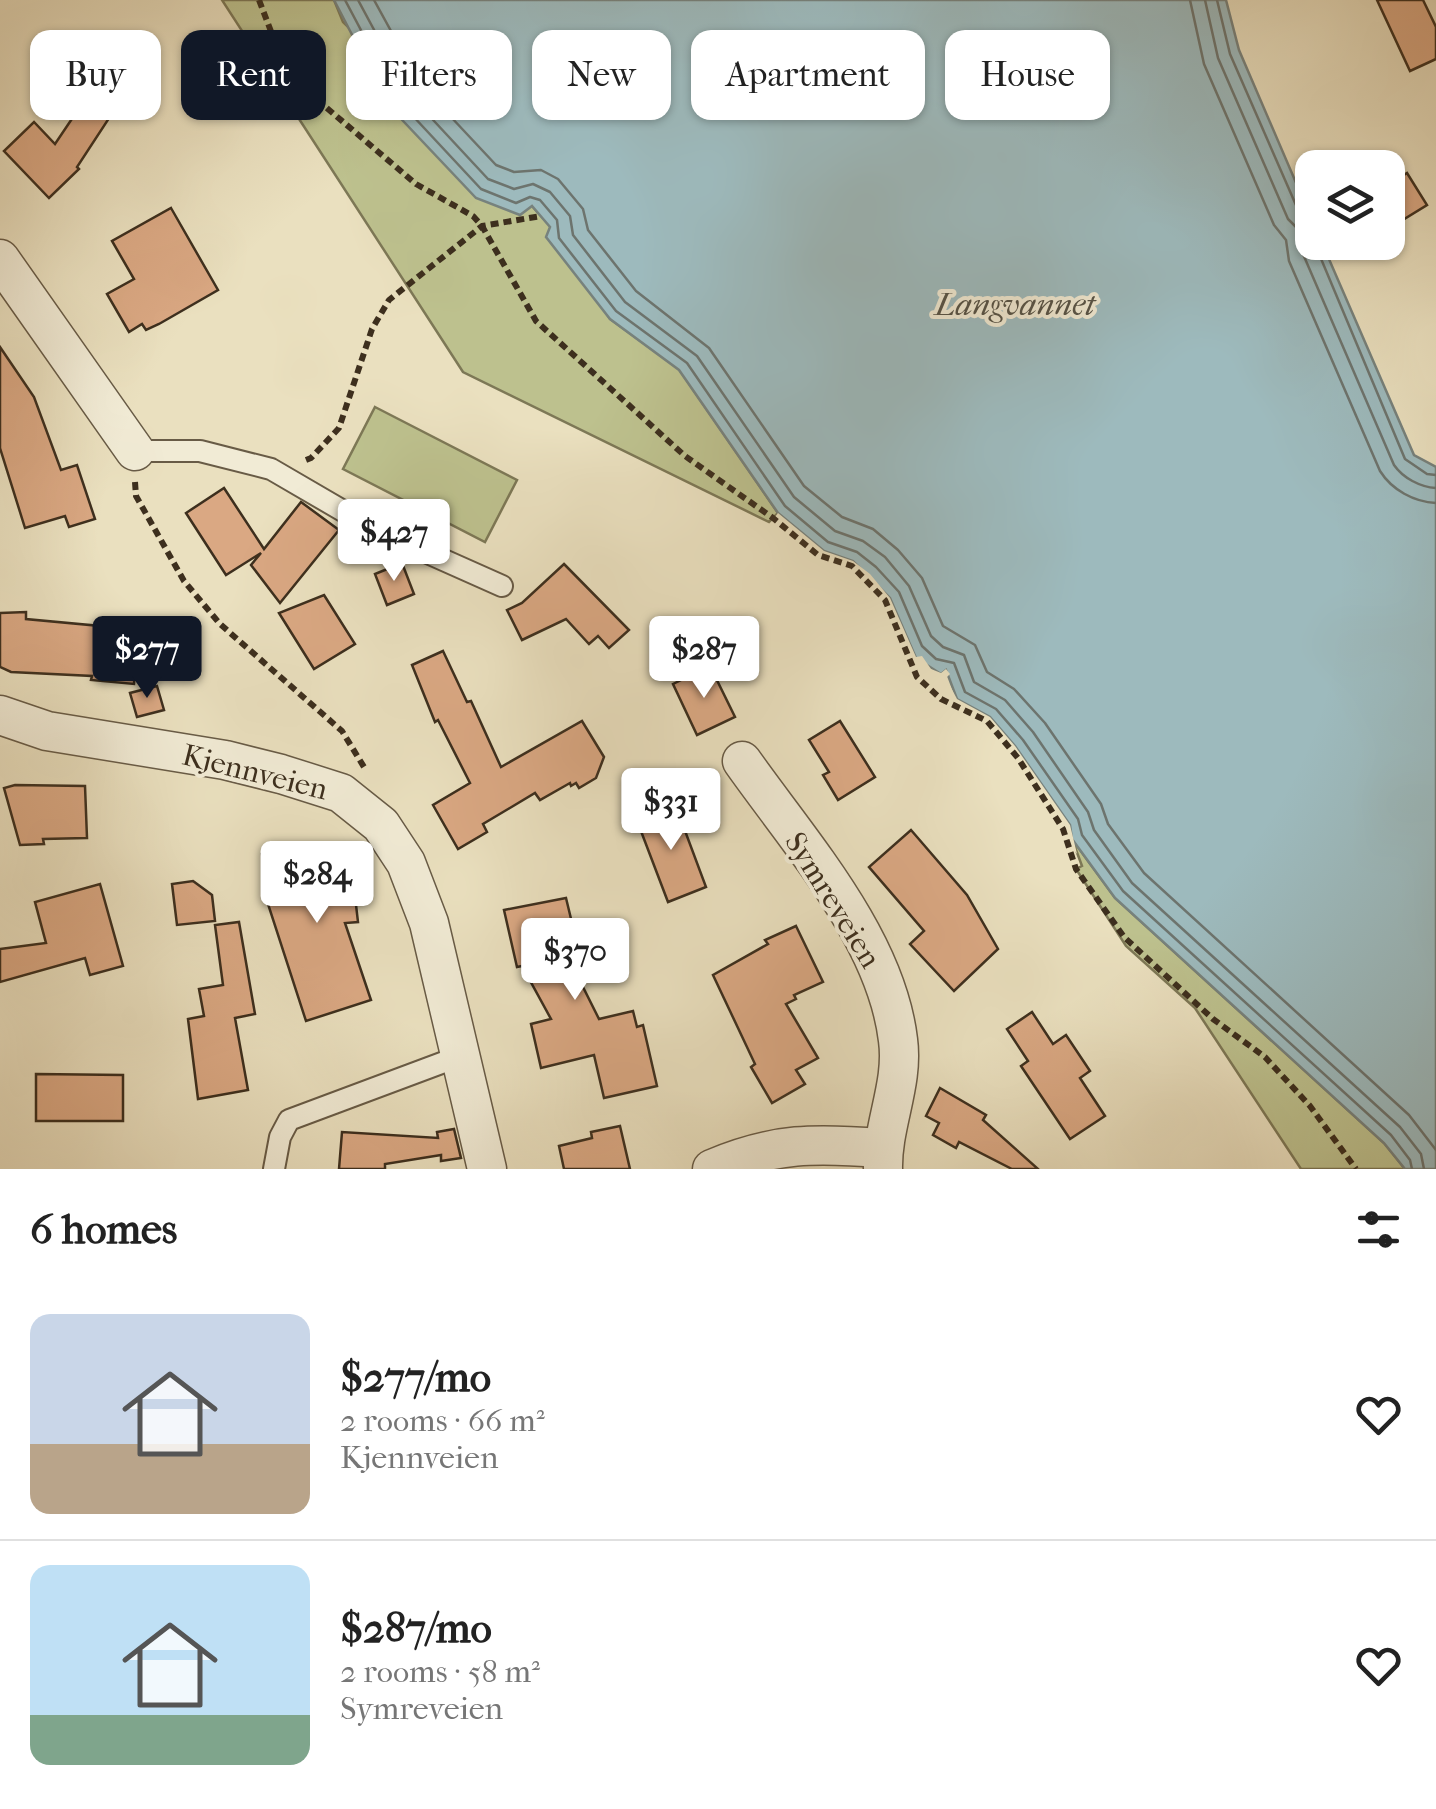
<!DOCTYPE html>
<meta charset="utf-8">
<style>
:root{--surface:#fff;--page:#f6f6f6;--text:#222;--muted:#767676;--line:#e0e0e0;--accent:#111827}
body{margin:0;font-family:"IM FELL French Canon",serif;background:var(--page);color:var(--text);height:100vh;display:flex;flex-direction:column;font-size:38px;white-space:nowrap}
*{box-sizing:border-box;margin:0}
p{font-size:32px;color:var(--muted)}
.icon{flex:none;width:55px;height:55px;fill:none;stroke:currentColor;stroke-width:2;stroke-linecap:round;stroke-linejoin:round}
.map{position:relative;height:1169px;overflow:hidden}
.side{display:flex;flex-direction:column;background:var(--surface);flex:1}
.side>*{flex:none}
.banner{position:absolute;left:30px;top:30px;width:1378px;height:90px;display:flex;gap:20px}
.controls{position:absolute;left:1295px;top:150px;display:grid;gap:20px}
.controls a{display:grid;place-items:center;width:110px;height:110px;border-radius:20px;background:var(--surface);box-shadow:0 2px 8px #0004;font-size:50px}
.price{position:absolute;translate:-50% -85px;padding:0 22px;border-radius:10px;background:#fff;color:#222;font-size:32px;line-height:65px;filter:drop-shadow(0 2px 5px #0008)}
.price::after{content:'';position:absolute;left:50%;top:60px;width:30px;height:22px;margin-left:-15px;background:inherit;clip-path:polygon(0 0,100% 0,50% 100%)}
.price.selected{background:var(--accent);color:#fff}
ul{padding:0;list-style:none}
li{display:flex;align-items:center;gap:30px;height:250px;padding:0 30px}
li+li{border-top:2px solid var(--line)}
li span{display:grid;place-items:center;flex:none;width:280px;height:200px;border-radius:20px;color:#555}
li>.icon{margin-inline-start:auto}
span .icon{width:120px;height:120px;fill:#fffc;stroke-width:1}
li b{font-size:42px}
h2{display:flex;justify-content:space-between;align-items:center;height:120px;padding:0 30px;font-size:42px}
.pill{padding:0 35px;border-radius:20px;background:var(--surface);box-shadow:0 2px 8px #0004;font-size:35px;line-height:90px}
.pill.selected{background:var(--accent);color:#fff}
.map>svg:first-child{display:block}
.green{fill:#bdc18e;stroke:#7d7856;stroke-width:2.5}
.water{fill:#9dbabd;stroke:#77827d;stroke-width:2.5}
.pier{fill:#eae0bf}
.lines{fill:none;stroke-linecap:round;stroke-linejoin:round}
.shore{stroke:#6d746e;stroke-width:2.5}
.building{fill:#daa883;stroke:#3d2f1e;stroke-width:2.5}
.lane-casing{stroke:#685b46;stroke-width:24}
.street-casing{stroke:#685b46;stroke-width:41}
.path{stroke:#3d2f1e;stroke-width:6;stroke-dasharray:8 5;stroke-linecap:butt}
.lane{stroke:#f1ebd5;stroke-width:20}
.street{stroke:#f1ebd5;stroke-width:38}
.labels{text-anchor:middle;stroke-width:8;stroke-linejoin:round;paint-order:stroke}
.street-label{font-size:30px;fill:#3d2f1e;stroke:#f1ebd5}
.water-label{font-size:32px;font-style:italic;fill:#555246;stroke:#f1ebd5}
</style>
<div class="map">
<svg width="1436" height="1169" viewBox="0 0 1436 1169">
<rect width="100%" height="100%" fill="#eae0bf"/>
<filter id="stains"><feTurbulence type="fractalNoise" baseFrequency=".002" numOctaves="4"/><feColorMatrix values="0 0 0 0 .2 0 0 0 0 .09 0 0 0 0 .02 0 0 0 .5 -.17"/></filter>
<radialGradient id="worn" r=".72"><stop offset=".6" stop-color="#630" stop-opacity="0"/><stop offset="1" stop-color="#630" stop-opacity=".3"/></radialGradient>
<g class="green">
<path d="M222 0H334L343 22 532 206 551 227 610 319 679 369 778 513 769 522 463 372Z"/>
<path d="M375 407 517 480 485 542 343 469Z"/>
<path d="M1072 839 1115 898 1384 1143 1405 1169H1301L1195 1008 1126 946 1076 869 1082 866Z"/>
</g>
<path class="water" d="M334 0H1226L1239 50 1312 220V242L1322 243 1414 455 1436 467V1169H1405L1384 1143 1115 898 1072 839 1070 825 1015 746 990 717 957 699 946 670 941 674 916 658 890 598 853 561 824 551 778 513 679 370 610 319 546 237 550 227 532 206 520 215 476 198 389 106Z"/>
<path class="pier" d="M778 513 824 551 853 561 870 574 890 598 916 657 922 656 931 669 941 673 946 669 950 674 946 678 957 699 990 717 1015 746 1070 825 1077 854 1067 841 1065 827 1011 749 986 721 953 703 941 679 928 674 919 662 912 661 886 600 866 578 851 565 821 555 775 517Z"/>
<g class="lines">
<g class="shore">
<path d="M345 0 398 100 481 189 516 203 530 197 540 200 557 220 559 238 616 311 687 363 785 506 828 542 857 552 876 567 899 592 922 646 936 659 954 663 965 692 996 709 1023 740 1078 819 1082 835 1123 891 1391 1135 1410 1160 1412 1169"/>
<path d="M358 0 408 93 488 179 514 189 533 184 550 192 570 216 573 235 625 302 697 356 794 497 835 531 863 541 885 557 909 586 931 636 943 647 964 655 974 682 1005 700 1033 732 1088 812 1094 830 1132 883 1400 1127 1421 1154 1424 1169"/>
<path d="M374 0 420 84 496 165 514 172 541 170 558 179 583 209 588 230 636 291 709 348 804 486 842 517 873 529 898 550 922 578 943 626 975 645 987 672 1014 689 1045 723 1101 804 1108 824 1144 873 1409 1115 1436 1150"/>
<path d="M1190 0 1204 64 1274 225 1286 240 1289 261 1380 471C1392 490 1414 502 1436 503"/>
<path d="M1205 0 1218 58 1288 219 1302 233 1303 254 1394 465C1403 478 1420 487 1436 488"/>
<path d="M1217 0 1230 54 1299 212 1304 218 1312 220"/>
<path d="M1314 242 1405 459 1427 474 1436 475"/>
</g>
</g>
<g class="building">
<path d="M1377 0H1423L1436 27V59L1410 71Z"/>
<path d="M112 39 149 86 111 115 77 167 79 169 49 198 4 151 34 122 55 144 92 89 75 68Z"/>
<path d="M1407 173 1427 205 1388 229V185Z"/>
<path d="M171 208 218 290 159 324 146 330 142 324 129 332 107 294 134 279 112 241Z"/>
<path d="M0 347 34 397 61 470 77 465 95 519 69 527 65 516 25 528 0 448Z"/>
<path d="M224 488 264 549 301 502 339 530 280 603 251 565 261 553 226 575 186 513Z"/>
<path d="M402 563 414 594 387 605 375 574Z"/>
<path d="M564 564 629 630 609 648 598 636 589 644 566 619 522 640 507 610 522 603Z"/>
<path d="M324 595 355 644 314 669 279 613Z"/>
<path d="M26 612V619L100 626 99 636 137 639 134 684 91 680 92 676 11 672 0 667V613Z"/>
<path d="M443 651 467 702 471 701 501 767 582 721 604 757 596 778 579 788 576 783 571 786 570 783 540 800 535 793 483 824 487 832 458 849 433 805 470 783 438 720 435 722 412 665Z"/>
<path d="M710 666 735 717 697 735 673 684Z"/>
<path d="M157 686 164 710 137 717 130 693Z"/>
<path d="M840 721 875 777 838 800 823 775 829 772 809 740Z"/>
<path d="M15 785 85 786 87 838 43 839 44 844 20 845 4 788Z"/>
<path d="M675 804 706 887 668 902 636 818Z"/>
<path d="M911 830 967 895 998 949 954 991 910 944 924 931 869 867Z"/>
<path d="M349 844 358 922 345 923 371 1000 306 1021 268 904 262 854Z"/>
<path d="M193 881 212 895 215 921 177 925 172 884Z"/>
<path d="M100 884 123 966 90 975 85 958 0 982V949L46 943 35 902Z"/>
<path d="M566 898 579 952 567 955 599 1019 633 1011 637 1027 643 1025 657 1086 604 1098 594 1055 541 1068 531 1024 551 1019 522 966 517 967 504 910Z"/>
<path d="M239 922 255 1014 235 1018 248 1090 198 1099 188 1019 204 1016 199 989 223 985 215 925Z"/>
<path d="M796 926 823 982 794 995 796 999 786 1004 818 1058 796 1070 805 1084 772 1103 751 1067 755 1064 713 975 768 944 765 940Z"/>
<path d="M1032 1012 1053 1044 1066 1035 1090 1071 1080 1078 1105 1116 1070 1139 1021 1066 1028 1061 1007 1029Z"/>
<path d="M36 1074 123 1075V1121H36Z"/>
<path d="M940 1088 986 1115 983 1120 1038 1169H1012L959 1142 956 1148 933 1135 939 1123 926 1116Z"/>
<path d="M620 1126 630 1169H564L559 1146 592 1138 591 1132Z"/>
<path d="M454 1129 461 1158 441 1161V1155L385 1164V1169H339L342 1132 438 1138 437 1132Z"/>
</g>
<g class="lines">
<g class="lane-casing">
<g id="lane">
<path d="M135 451H200L271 469 374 529 502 586"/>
<path d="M274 1169 280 1137 289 1120 463 1055"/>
</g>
</g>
<g class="street-casing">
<g id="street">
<path d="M0 259 135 451"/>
<path d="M0 715 47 731 225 760 281 774 341 793 381 825 406 863 429 923 487 1169"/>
<path d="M742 761C799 842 886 938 898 1040 904 1084 882 1125 883 1169"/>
<path d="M712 1169C775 1142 816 1143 882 1148"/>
</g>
</g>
<g class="path">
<path d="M259 0 280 55 308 92 416 184 473 216 482 226 536 321 685 456 773 518 818 555 852 566 885 600 917 677 941 699 987 721 1018 758 1063 829 1076 869 1124 937 1213 1019 1265 1057 1310 1106 1356 1169"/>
<path d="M306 460 311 458 339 428 372 329 389 300 482 226 541 216"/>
<path d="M135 482 136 496 184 581 220 624 342 731 364 767"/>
</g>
<use href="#lane" class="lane"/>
<use href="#street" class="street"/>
</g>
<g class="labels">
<g class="street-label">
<text transform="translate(255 772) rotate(14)" y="10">Kjennveien</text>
<text transform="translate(833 900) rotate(58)" y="10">Symreveien</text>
</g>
<g class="water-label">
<text x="1015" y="315">Langvannet</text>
</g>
</g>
<rect width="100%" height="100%" filter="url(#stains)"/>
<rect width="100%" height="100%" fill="url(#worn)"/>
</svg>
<div class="controls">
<a><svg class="icon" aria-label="layers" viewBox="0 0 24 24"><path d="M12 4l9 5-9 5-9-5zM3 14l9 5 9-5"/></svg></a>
</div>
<b class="price" style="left:394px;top:584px">$427</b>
<b class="price selected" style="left:147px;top:701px">$277</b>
<b class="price" style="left:704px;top:701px">$287</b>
<b class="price" style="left:671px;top:853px">$331</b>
<b class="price" style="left:317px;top:926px">$284</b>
<b class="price" style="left:575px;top:1003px">$370</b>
<div class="banner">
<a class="pill">Buy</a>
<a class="pill selected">Rent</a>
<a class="pill">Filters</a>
<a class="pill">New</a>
<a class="pill">Apartment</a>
<a class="pill">House</a>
</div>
</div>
<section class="side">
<h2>6 homes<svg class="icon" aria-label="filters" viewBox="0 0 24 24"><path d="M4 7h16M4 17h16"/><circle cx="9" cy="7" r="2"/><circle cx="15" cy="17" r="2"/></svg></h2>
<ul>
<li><span style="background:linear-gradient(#c9d6e8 65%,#b9a48a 0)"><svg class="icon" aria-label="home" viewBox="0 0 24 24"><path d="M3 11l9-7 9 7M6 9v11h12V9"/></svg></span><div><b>$277/mo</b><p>2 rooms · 66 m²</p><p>Kjennveien</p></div><svg class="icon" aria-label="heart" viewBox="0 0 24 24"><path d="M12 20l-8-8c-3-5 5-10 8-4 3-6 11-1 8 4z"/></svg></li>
<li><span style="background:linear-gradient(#bfe0f5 75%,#7fa58c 0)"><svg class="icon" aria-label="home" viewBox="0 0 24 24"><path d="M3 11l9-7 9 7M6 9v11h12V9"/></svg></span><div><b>$287/mo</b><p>2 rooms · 58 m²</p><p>Symreveien</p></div><svg class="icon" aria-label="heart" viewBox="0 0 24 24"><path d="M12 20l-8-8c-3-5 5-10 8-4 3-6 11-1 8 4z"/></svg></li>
</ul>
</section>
